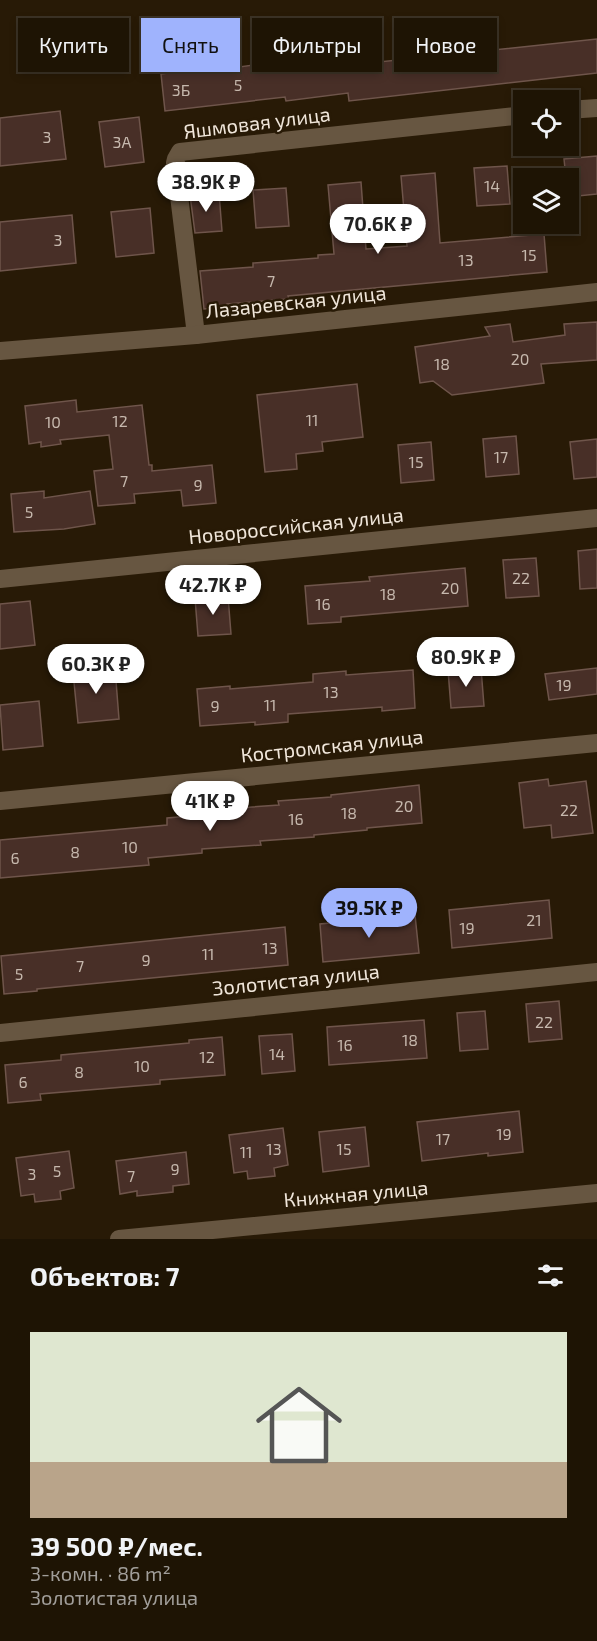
<!DOCTYPE html>
<html lang="ru">
<meta charset="utf-8">
<style>
:root{--surface:#1e1404;--page:#2b2113;--text:#f1f3f6;--muted:#a19e9a;--line:#3c3326;--accent:#9fb3fd}
body{margin:0;font-family:"Exo 2",sans-serif;background:var(--page);color:var(--text);height:100vh;display:flex;flex-direction:column;font-size:22px;white-space:nowrap}
*{box-sizing:border-box;margin:0}
p{font-size:20px;color:var(--muted)}
.icon{flex:none;width:33px;height:33px;fill:none;stroke:currentColor;stroke-width:2;stroke-linecap:round;stroke-linejoin:round}
.map{position:relative;height:1239px;overflow:hidden}
.panel{display:flex;flex-direction:column;background:var(--surface);flex:1}
.panel>*{flex:none}
.banner{position:absolute;left:18px;top:18px;width:561px;height:54px;display:flex;gap:12px}
.tools{position:absolute;left:513px;top:90px;display:grid;gap:12px}
.tools a{display:grid;place-items:center;width:66px;height:66px;border-radius:0px;background:var(--surface);box-shadow:0 3px 9px #0003,0 0 0 2px var(--line);font-size:30px}
.price{position:absolute;translate:-50% -51px;padding:0 14px;border-radius:21px;background:#fff;color:#222;font-size:20px;line-height:39px;filter:drop-shadow(0 2px 3px #0008)}
.price::after{content:'';position:absolute;left:50%;top:36px;width:18px;height:14px;margin-left:-9px;background:inherit;clip-path:polygon(0 0,100% 0,50% 100%)}
.price.current{background:var(--accent);color:#111}
ul{padding:0;list-style:none}
li{display:grid;align-content:center;gap:12px;height:318px;padding:0 30px}
li span{display:grid;place-items:center;height:186px;border-radius:0px;color:#555}
li>.icon{margin-inline-start:auto}
span .icon{width:108px;height:108px;fill:#fffc;stroke-width:1}
li b{font-size:26px}
h2{display:flex;justify-content:space-between;align-items:center;height:72px;padding:0 30px;font-size:26px}
.tag{padding:0 21px;border-radius:0px;background:var(--surface);box-shadow:0 3px 9px #0003,0 0 0 2px var(--line);font-size:21px;line-height:54px}
.tag.current{background:var(--accent);color:#111}
.map>svg:first-child{display:block}
.building{fill:#482f27;stroke:#6f554b;stroke-width:1.5}
.lines{fill:none;stroke-linecap:round;stroke-linejoin:round}
.minor{stroke:#675641;stroke-width:18}
.labels{text-anchor:middle;stroke-width:5;stroke-linejoin:round;paint-order:stroke}
.number-label{font-size:16px;fill:#c6b8ad}
.street-label{font-size:20px;fill:#f0e6da;stroke:#281a06}
</style>
<div class="map">
<svg width="597" height="1239" viewBox="0 0 597 1239">
<rect width="100%" height="100%" fill="#281a06"/>
<g class="building">
<path d="M597 39V73L349 101 348 93 286 101 285 97 165 111 161 74 196 69 197 73 253 65 254 71 378 55 379 62Z"/>
<path d="M60 111 66 159 0 166V118Z"/>
<path d="M139 117 144 162 105 167 99 122Z"/>
<path d="M597 156V194L568 197V178H566L564 159Z"/>
<path d="M507 166 510 204 477 206 474 168Z"/>
<path d="M435 173 440 243 544 234 547 272 288 296 289 299 227 304V307L204 309 200 271 253 267V263L318 258V255L334 254 328 185 361 182 366 249 407 246 401 176Z"/>
<path d="M286 188 289 226 256 228 253 190Z"/>
<path d="M219 193 222 231 195 233 190 195Z"/>
<path d="M150 208 154 253 116 257 111 212Z"/>
<path d="M72 215 76 263 0 271V222Z"/>
<path d="M597 322V360L541 364 544 383 452 395 433 381 420 383 415 347 490 336 485 327 510 324 513 342 565 335 564 324Z"/>
<path d="M357 384 363 437 322 442 323 451 296 454 297 469 265 472 257 395Z"/>
<path d="M76 400 77 412 142 405 149 465H152V471L212 465 216 503 183 506 181 490 134 494 135 503 98 506 94 471 113 469 109 435 60 440 61 444 41 447V442L29 444 25 406Z"/>
<path d="M516 436 519 474 486 477 483 439Z"/>
<path d="M597 439V477L574 479 570 442Z"/>
<path d="M431 442 434 480 401 483 398 445Z"/>
<path d="M44 491V498L90 491 95 524 64 529 14 532 11 494Z"/>
<path d="M597 549V588L580 589 578 551Z"/>
<path d="M536 558 539 596 506 598 503 560Z"/>
<path d="M465 568 468 606 341 617V622L308 624 305 586 370 581 369 577Z"/>
<path d="M228 596 231 634 198 636 195 598Z"/>
<path d="M30 601 35 645 0 649V604Z"/>
<path d="M115 668 119 719 78 723 73 672Z"/>
<path d="M481 668 484 706 451 708 448 670Z"/>
<path d="M597 668V694L549 700 545 674Z"/>
<path d="M413 670 415 708 382 711V707L288 714V722L255 725V722L200 726 197 689 230 686V689L313 682V674L346 671V675Z"/>
<path d="M39 701 43 746 3 750 0 705Z"/>
<path d="M548 779 549 786 586 781 593 833 552 838 551 825 524 828 519 783Z"/>
<path d="M419 785 422 823 367 828V830L314 835V837L260 841 261 845 202 849V853L148 858 149 865 0 878V840L167 825V818L225 813V809L279 805 278 801 331 797V795Z"/>
<path d="M549 900 552 938 452 948 449 910Z"/>
<path d="M415 915 419 953 323 962 320 924Z"/>
<path d="M285 927 288 965 37 989V991L4 994 1 956Z"/>
<path d="M559 1001 562 1039 529 1042 526 1004Z"/>
<path d="M485 1011 488 1049 460 1051 457 1013Z"/>
<path d="M424 1020 427 1058 329 1065 327 1027Z"/>
<path d="M292 1034 295 1071 262 1074 259 1036Z"/>
<path d="M222 1037 225 1075 160 1080V1084L40 1094 41 1100 8 1103 5 1065 61 1060V1055L189 1043V1040Z"/>
<path d="M519 1111 523 1152 488 1156V1153L422 1161 417 1122Z"/>
<path d="M365 1127 369 1166 323 1172 319 1132Z"/>
<path d="M283 1128 288 1165 274 1168 275 1176 248 1179 247 1171 234 1173 229 1135Z"/>
<path d="M69 1151 74 1188 60 1191 61 1199 35 1202 34 1194 21 1196 16 1158Z"/>
<path d="M186 1152 189 1184 173 1186V1192L137 1196V1191L120 1194 116 1161Z"/>
</g>
<g class="lines">
<g class="minor">
<path d="M568 110 597 108"/>
<path d="M196 335 175 163 176 159 180 152 524 115"/>
<path d="M0 351 196 335 597 292"/>
<path d="M0 579 597 518"/>
<path d="M0 801 597 743"/>
<path d="M0 1033 597 972"/>
<path d="M119 1239 597 1193"/>
</g>
</g>
<g class="labels">
<g class="number-label">
<text x="238" y="91">5</text>
<text x="181" y="96">3Б</text>
<text x="47" y="143">3</text>
<text x="122" y="148">3А</text>
<text x="492" y="192">14</text>
<text x="58" y="246">3</text>
<text x="529" y="261">15</text>
<text x="466" y="266">13</text>
<text x="271" y="287">7</text>
<text x="520" y="365">20</text>
<text x="442" y="370">18</text>
<text x="312" y="426">11</text>
<text x="120" y="427">12</text>
<text x="53" y="428">10</text>
<text x="501" y="463">17</text>
<text x="416" y="468">15</text>
<text x="124" y="487">7</text>
<text x="198" y="491">9</text>
<text x="29" y="518">5</text>
<text x="521" y="584">22</text>
<text x="450" y="594">20</text>
<text x="388" y="600">18</text>
<text x="323" y="610">16</text>
<text x="564" y="691">19</text>
<text x="331" y="698">13</text>
<text x="270" y="711">11</text>
<text x="215" y="712">9</text>
<text x="404" y="812">20</text>
<text x="569" y="816">22</text>
<text x="349" y="819">18</text>
<text x="296" y="825">16</text>
<text x="130" y="853">10</text>
<text x="75" y="858">8</text>
<text x="15" y="864">6</text>
<text x="534" y="926">21</text>
<text x="467" y="934">19</text>
<text x="270" y="954">13</text>
<text x="208" y="960">11</text>
<text x="146" y="966">9</text>
<text x="80" y="972">7</text>
<text x="19" y="980">5</text>
<text x="544" y="1028">22</text>
<text x="410" y="1046">18</text>
<text x="345" y="1051">16</text>
<text x="277" y="1060">14</text>
<text x="207" y="1063">12</text>
<text x="142" y="1072">10</text>
<text x="79" y="1078">8</text>
<text x="23" y="1088">6</text>
<text x="504" y="1140">19</text>
<text x="443" y="1145">17</text>
<text x="274" y="1155">13</text>
<text x="344" y="1155">15</text>
<text x="246" y="1158">11</text>
<text x="175" y="1175">9</text>
<text x="57" y="1177">5</text>
<text x="32" y="1180">3</text>
<text x="131" y="1182">7</text>
</g>
<g class="street-label">
<text transform="translate(257 123) rotate(-7)" y="7">Яшмовая улица</text>
<text transform="translate(296 302) rotate(-6)" y="7">Лазаревская улица</text>
<text transform="translate(296 526) rotate(-6)" y="7">Новороссийская улица</text>
<text transform="translate(332 746) rotate(-6)" y="7">Костромская улица</text>
<text transform="translate(296 980) rotate(-6)" y="7">Золотистая улица</text>
<text transform="translate(356 1194) rotate(-5)" y="7">Книжная улица</text>
</g>
</g>
</svg>
<div class="tools">
<a><svg class="icon" aria-label="locate" viewBox="0 0 24 24"><circle cx="12" cy="12" r="6"/><path d="M12 2v4M12 18v4M2 12h4M18 12h4"/></svg></a>
<a><svg class="icon" aria-label="layers" viewBox="0 0 24 24"><path d="M12 4l9 5-9 5-9-5zM3 14l9 5 9-5"/></svg></a>
</div>
<b class="price" style="left:206px;top:213px">38.9K ₽</b>
<b class="price" style="left:378px;top:255px">70.6K ₽</b>
<b class="price" style="left:213px;top:616px">42.7K ₽</b>
<b class="price" style="left:466px;top:688px">80.9K ₽</b>
<b class="price" style="left:96px;top:695px">60.3K ₽</b>
<b class="price" style="left:210px;top:832px">41K ₽</b>
<b class="price current" style="left:369px;top:939px">39.5K ₽</b>
<div class="banner">
<a class="tag">Купить</a>
<a class="tag current">Снять</a>
<a class="tag">Фильтры</a>
<a class="tag">Новое</a>
</div>
</div>
<section class="panel">
<h2>Объектов: 7<svg class="icon" aria-label="filters" viewBox="0 0 24 24"><path d="M4 7h16M4 17h16"/><circle cx="9" cy="7" r="2"/><circle cx="15" cy="17" r="2"/></svg></h2>
<ul>
<li><span style="background:linear-gradient(#dfe7d0 70%,#b9a48a 0)"><svg class="icon" aria-label="home" viewBox="0 0 24 24"><path d="M3 11l9-7 9 7M6 9v11h12V9"/></svg></span><div><b>39 500 ₽/мес.</b><p>3-комн. · 86 m²</p><p>Золотистая улица</p></div></li>
</ul>
</section>
